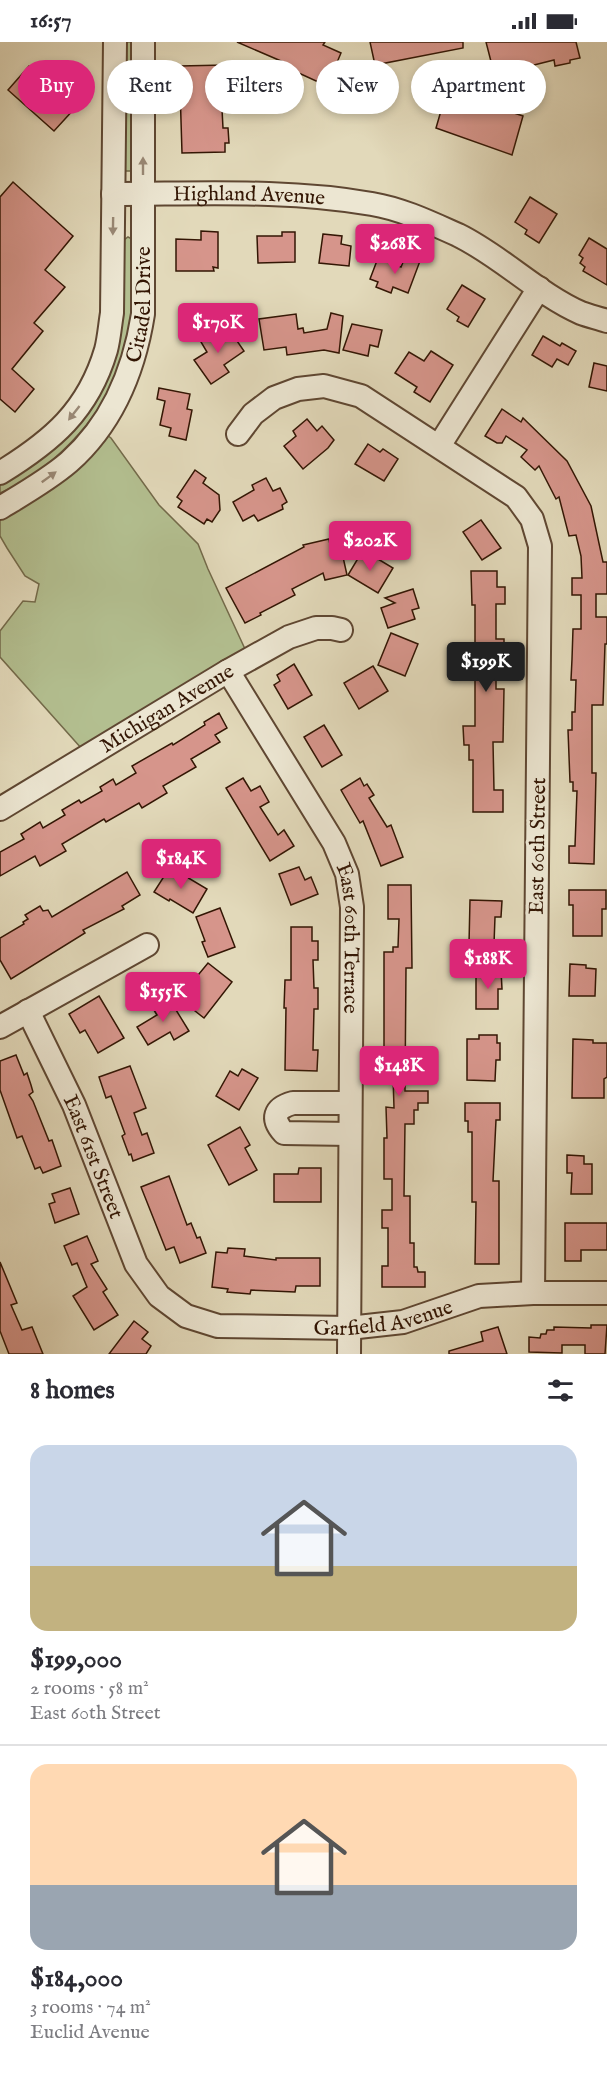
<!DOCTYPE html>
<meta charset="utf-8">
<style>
:root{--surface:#fff;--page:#f2f2f3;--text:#2b2b33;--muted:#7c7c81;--line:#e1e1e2;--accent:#db2777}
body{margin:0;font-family:"IM FELL English",serif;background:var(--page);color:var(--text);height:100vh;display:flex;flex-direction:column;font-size:22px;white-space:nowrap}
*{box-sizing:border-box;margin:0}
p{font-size:20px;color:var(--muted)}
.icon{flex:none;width:33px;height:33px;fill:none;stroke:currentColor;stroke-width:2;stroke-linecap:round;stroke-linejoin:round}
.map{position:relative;height:1312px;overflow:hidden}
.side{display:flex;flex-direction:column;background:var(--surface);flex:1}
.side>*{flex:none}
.guide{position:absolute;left:18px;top:18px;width:572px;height:54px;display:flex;gap:12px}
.price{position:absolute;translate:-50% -51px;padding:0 14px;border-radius:6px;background:var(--accent);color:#fff;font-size:20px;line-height:39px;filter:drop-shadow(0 2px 3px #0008)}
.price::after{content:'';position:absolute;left:50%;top:36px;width:18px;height:14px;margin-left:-9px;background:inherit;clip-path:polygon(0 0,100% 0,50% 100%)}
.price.on{background:#222;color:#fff}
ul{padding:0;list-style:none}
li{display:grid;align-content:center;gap:12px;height:318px;padding:0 30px}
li+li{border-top:2px solid var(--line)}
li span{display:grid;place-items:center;height:186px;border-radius:18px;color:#555}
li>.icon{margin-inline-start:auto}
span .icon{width:108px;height:108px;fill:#fffc;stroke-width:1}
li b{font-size:26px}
h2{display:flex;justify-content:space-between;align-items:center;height:72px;padding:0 30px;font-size:26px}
.pill{padding:0 21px;border-radius:27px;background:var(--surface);box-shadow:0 3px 9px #0003;font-size:21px;line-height:54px}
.pill.on{background:var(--accent);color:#fff}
.status{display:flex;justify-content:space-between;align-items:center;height:42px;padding:0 30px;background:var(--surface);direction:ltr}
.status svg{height:16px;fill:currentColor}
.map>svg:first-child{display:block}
.green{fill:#b3bf90;stroke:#736a4a;stroke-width:1.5}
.building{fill:#d6958b;stroke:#331604;stroke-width:1.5}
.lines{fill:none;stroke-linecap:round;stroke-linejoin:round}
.minor-casing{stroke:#5f4732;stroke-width:26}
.minor{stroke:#ece6d2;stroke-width:22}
.oneway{fill:#998875}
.labels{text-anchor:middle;stroke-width:6;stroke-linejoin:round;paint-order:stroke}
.street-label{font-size:21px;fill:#331604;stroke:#ece6d2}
</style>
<div class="status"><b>16:57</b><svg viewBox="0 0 49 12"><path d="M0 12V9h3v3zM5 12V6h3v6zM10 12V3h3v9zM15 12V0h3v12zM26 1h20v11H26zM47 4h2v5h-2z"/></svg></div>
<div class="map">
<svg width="607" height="1312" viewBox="0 0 607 1312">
<rect width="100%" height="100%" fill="#e2d9ba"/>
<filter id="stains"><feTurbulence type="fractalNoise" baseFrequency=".00333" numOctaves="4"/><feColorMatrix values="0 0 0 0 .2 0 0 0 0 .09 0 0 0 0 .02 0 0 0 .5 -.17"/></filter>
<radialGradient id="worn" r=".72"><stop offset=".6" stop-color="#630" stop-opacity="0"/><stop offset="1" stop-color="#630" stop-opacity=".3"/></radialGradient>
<g class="green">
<path d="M123 0H135L134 125 131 129H124Z"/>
<path d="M128 195 132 197 134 203C133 244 134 288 119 327 100 378 50 430 0 451V440L78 376 124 198Z"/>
<path d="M104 391 111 396 159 463 198 502 208 527 245 607 82 707 0 615V589L23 559 35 560 39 542 25 534 7 506 0 494V477Z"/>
</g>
<g class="building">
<path d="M237 0H325L323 3 341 11 327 44 279 22H288Z"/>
<path d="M370 0H463V6L375 23Z"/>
<path d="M486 0H576L580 16 570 18V21L555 24 554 18 518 27 519 33 505 36 504 33 495 35Z"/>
<path d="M226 23V33H229V49H223L222 67 223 86H228L229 101H225V110L182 111 180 46H176V32H181L180 24Z"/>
<path d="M29 24 75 66 54 89 8 48Z"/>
<path d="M447 48 523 74 512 113 436 86Z"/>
<path d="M13 140 73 194 45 228 65 245 34 281 43 289 12 327 34 347 15 370 0 357V155Z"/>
<path d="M530 155 557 172 539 201 525 192 527 188 515 180Z"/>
<path d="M201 189 218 190V226L213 225 214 229H176V197L201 198Z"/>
<path d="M282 190H295V220L258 221 257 194H282Z"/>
<path d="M323 192 342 194 341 202 351 204 349 224 319 221Z"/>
<path d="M589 196 607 207V243L583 229 585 225 580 221 583 216 579 213Z"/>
<path d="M406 213 420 219 408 251 393 245 391 251 376 245 378 240 370 237 378 216 401 225Z"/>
<path d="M462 243 485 257 468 285 457 279 459 275 447 267Z"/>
<path d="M331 271 343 274 339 311 324 308 287 313 286 305 264 308 259 277 296 272 298 287 303 286 304 291 327 287Z"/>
<path d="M352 282 382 288 378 305 370 303 368 314 343 308Z"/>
<path d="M226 283 244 309 224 323 229 330 211 342 194 318 207 310 201 300Z"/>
<path d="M543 294 560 304 562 301 576 309 568 323 557 317 552 325 532 313Z"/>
<path d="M431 309 453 323 430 360 414 350 417 345 395 331 409 310 424 319Z"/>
<path d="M594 321 607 324V349L589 345Z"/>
<path d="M159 346 190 352 187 367 192 368 186 398 169 394 171 386 160 383 165 359 157 357Z"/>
<path d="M502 367 521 380 523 376 567 419 591 464 603 520H607V552H596V575H607V602H605L603 663H592V731H596L594 822 569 821V804H575L577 749H573V740H570L568 688H572V670H575L576 638H571L572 617 573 587H581V553H572V536H582L581 514 576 493 569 494 559 455 556 457 539 424 535 428 521 415 527 408 506 394 502 401H497L485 394Z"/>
<path d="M307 377 317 389 322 384 334 398 328 406 303 427 284 404 296 394 293 389Z"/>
<path d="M368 402 380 410 383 407 398 417 384 439 355 422Z"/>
<path d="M195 428 206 436 203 441 219 453 220 468 212 480 207 477 204 482 178 465 182 459 177 455Z"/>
<path d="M266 436 273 449 280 446 287 460 282 463 283 467 258 479 254 473 243 479 233 460 254 448 252 443Z"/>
<path d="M481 478 501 506 482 518 463 490Z"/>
<path d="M329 497 331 508 341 506 347 533 325 538 323 531 292 547 295 553 260 571 261 573 245 581 226 546 304 505 303 503Z"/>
<path d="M363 508 393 526 378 551 348 533Z"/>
<path d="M471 529H497V545H505V562H496V597H504V614H496V647H504L503 700H493L494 748H503V770H473V718H469V703H464L463 684H475V563H472Z"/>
<path d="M413 547 419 566 412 568 415 577 388 586 381 566 395 561 385 556Z"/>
<path d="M391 591 418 602 405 634 378 623Z"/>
<path d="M294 622 312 653 288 667 274 643 280 639 277 633Z"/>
<path d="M373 624 388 649 359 667 344 641Z"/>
<path d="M219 671 227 686 215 693 220 700 191 717 196 725 163 744 167 751 142 766 139 761 106 780 104 777 62 802 66 809 40 824 35 814 0 834V810L24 797 21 792 40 780 43 786 65 773 62 768 79 758 81 761 102 749 100 745 113 737 116 743 136 731 132 724 172 701 173 703 205 683 204 680Z"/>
<path d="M324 683 342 713 322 725 304 695Z"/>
<path d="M243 736 251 749 260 744 269 760 260 765 278 793 284 788 294 804 270 819 226 746Z"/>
<path d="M360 736 364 744 367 742 374 753 369 756 387 785 391 783 403 815 381 824 363 779 360 781 341 748Z"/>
<path d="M170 825 207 847 193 871 170 857 169 859 154 850Z"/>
<path d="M299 825 305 838 311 835 318 852 291 863 279 832Z"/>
<path d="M127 830 140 853 122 864 124 867 83 888 85 891 11 937 0 918V896L24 882 23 880 28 877 25 873 40 864 43 869 48 868 52 875Z"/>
<path d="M388 843H411L412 926H406L405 1049H428V1061H418V1068H414V1082H405L404 1154H410V1201H414V1225H417L418 1230H425V1245H382V1224H388V1186H382V1168H392V1137H384V1096H387L386 1065 394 1066 393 1034H384V910H393V905H398L399 877H388Z"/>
<path d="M569 848H606V867H602V894H573V863H569Z"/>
<path d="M470 858 502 859 501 875H495L494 902H469Z"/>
<path d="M220 866 235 905 208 915 202 900 205 899 196 875Z"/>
<path d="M291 885H312V899H318V918H313L314 946H318V967H314L313 1008H318L317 1029 285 1028 286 966H284L285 938H291Z"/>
<path d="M208 921 232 940 204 976 176 954 191 936 194 938Z"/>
<path d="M570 922 586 923V926L596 927 595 954H569Z"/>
<path d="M484 928H501L502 947H498V967H476V935H485Z"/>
<path d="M99 954 124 996 98 1011 85 988 80 991 69 972Z"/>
<path d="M168 955 189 989 174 998 170 990 148 1003 137 985 157 973 152 965Z"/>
<path d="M479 993H497V1001H500V1018H496L495 1039 467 1038V997H479Z"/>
<path d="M573 997 593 998V1001H607V1035L604 1037V1056H572Z"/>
<path d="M16 1013 24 1033 27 1031 31 1043 33 1050 29 1053 33 1059 49 1099 52 1098 61 1124 43 1131 40 1125 35 1127 22 1094 17 1096 0 1048V1019Z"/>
<path d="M130 1024 146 1066 134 1071 142 1093 147 1091 154 1111 133 1119 131 1112 129 1113 122 1094 125 1092 111 1054 106 1056 99 1035Z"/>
<path d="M242 1027 258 1036 239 1068 216 1054 230 1029 238 1034Z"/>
<path d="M465 1061H500V1078H496L493 1139H499V1222H475L476 1160H472V1090H468V1079H465Z"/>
<path d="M240 1085 250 1103 245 1106 257 1128 229 1143 208 1103Z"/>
<path d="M567 1113 584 1114V1122H592V1152H571L572 1131H567Z"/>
<path d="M299 1126H321V1160H274V1132H298Z"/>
<path d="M169 1134 187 1183 191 1181 197 1196 200 1195 206 1211 180 1221 174 1205 166 1208 141 1145Z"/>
<path d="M70 1146 79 1172 55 1181 49 1162 55 1160 52 1152Z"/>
<path d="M565 1181H607V1208H581V1219H565Z"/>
<path d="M87 1194 98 1219 91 1222 107 1247 103 1250 118 1273 94 1288 73 1254 87 1245 77 1221 72 1223 64 1204Z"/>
<path d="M228 1206 245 1207 244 1214 276 1218V1216H320V1244H296L295 1250 251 1248 250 1252 227 1250 228 1247 212 1245 216 1210 227 1211Z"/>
<path d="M0 1220 17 1261 11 1263 22 1288 32 1285 43 1312H9L0 1289Z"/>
<path d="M134 1279 148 1290 142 1297 151 1304 146 1312H109Z"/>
<path d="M591 1283H607L605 1312H585V1303H562V1311L529 1310V1295L540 1296 541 1292H546L547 1288H554V1285L591 1286Z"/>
<path d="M498 1285 507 1312H449V1309L483 1299 481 1290Z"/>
</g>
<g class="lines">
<g class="minor-casing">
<g id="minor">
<path id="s1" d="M113 152C199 152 287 147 372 162 402 167 431 181 458 193 501 214 538 252 581 271 589 274 598 276 607 279"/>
<path d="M238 392 253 372 274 356 298 347 324 344 361 354 516 455 532 477 540 504 533 1251"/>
<path d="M439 404 539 246"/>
<path d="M0 431C52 399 88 369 106 308 109 297 110 283 112 271L115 0"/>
<path id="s2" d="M0 466C23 452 48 438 69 420 113 381 134 329 143 272V0"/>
<path id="s3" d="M228 629 334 801 347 832 352 865 349 1312"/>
<path id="s4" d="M0 767 228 629 289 595 316 586H332L341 588"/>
<path id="s5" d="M28 969 74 1063 136 1222 159 1254 186 1274 218 1284 349 1286 403 1280 479 1254 533 1251H607"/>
<path d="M0 985 147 903"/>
<path d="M350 1092 284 1091C271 1077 274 1066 293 1061H350"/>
</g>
</g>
<use href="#minor" class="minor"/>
</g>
<defs><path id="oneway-solid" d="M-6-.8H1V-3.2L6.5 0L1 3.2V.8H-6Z" transform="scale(1.5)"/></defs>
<g class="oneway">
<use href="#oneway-solid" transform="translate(143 124) rotate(-90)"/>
<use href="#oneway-solid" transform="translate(113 184) rotate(91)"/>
<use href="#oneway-solid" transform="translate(74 371) rotate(128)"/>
<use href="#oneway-solid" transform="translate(49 435) rotate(-36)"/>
</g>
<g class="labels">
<g class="street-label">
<text dy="7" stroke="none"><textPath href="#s1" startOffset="136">Highland Avenue</textPath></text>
<text dy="7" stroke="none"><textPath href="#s2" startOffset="261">Citadel Drive</textPath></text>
<text dy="7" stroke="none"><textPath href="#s4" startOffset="195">Michigan Avenue</textPath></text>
<text transform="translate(537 804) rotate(-89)" y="7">East 60th Street</text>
<text dy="7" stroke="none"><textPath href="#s3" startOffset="300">East 60th Terrace</textPath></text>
<text dy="7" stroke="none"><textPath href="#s5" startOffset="160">East 61st Street</textPath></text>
<text dy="7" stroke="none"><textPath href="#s5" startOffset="548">Garfield Avenue</textPath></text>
</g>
</g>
<rect width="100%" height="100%" filter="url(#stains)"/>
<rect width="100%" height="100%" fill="url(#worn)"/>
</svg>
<b class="price" style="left:395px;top:233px">$268K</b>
<b class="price" style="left:218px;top:312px">$170K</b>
<b class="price" style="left:370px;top:530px">$202K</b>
<b class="price on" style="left:486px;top:651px">$199K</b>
<b class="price" style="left:181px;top:848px">$184K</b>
<b class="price" style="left:488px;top:948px">$188K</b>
<b class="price" style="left:163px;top:981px">$155K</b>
<b class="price" style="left:399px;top:1055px">$148K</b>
<div class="guide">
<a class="pill on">Buy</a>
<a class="pill">Rent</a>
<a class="pill">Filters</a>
<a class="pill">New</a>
<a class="pill">Apartment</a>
</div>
</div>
<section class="side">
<h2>8 homes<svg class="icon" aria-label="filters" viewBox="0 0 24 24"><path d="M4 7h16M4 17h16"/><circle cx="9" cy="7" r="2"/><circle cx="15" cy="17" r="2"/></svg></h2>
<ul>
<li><span style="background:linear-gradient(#c9d6e8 65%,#c2b280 0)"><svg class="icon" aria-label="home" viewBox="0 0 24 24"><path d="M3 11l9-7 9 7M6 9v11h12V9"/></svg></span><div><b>$199,000</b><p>2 rooms · 58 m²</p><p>East 60th Street</p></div></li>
<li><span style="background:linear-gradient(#ffd9b3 65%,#9aa5b1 0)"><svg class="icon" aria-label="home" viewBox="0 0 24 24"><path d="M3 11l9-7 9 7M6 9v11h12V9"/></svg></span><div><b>$184,000</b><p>3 rooms · 74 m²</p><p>Euclid Avenue</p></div></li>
</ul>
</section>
